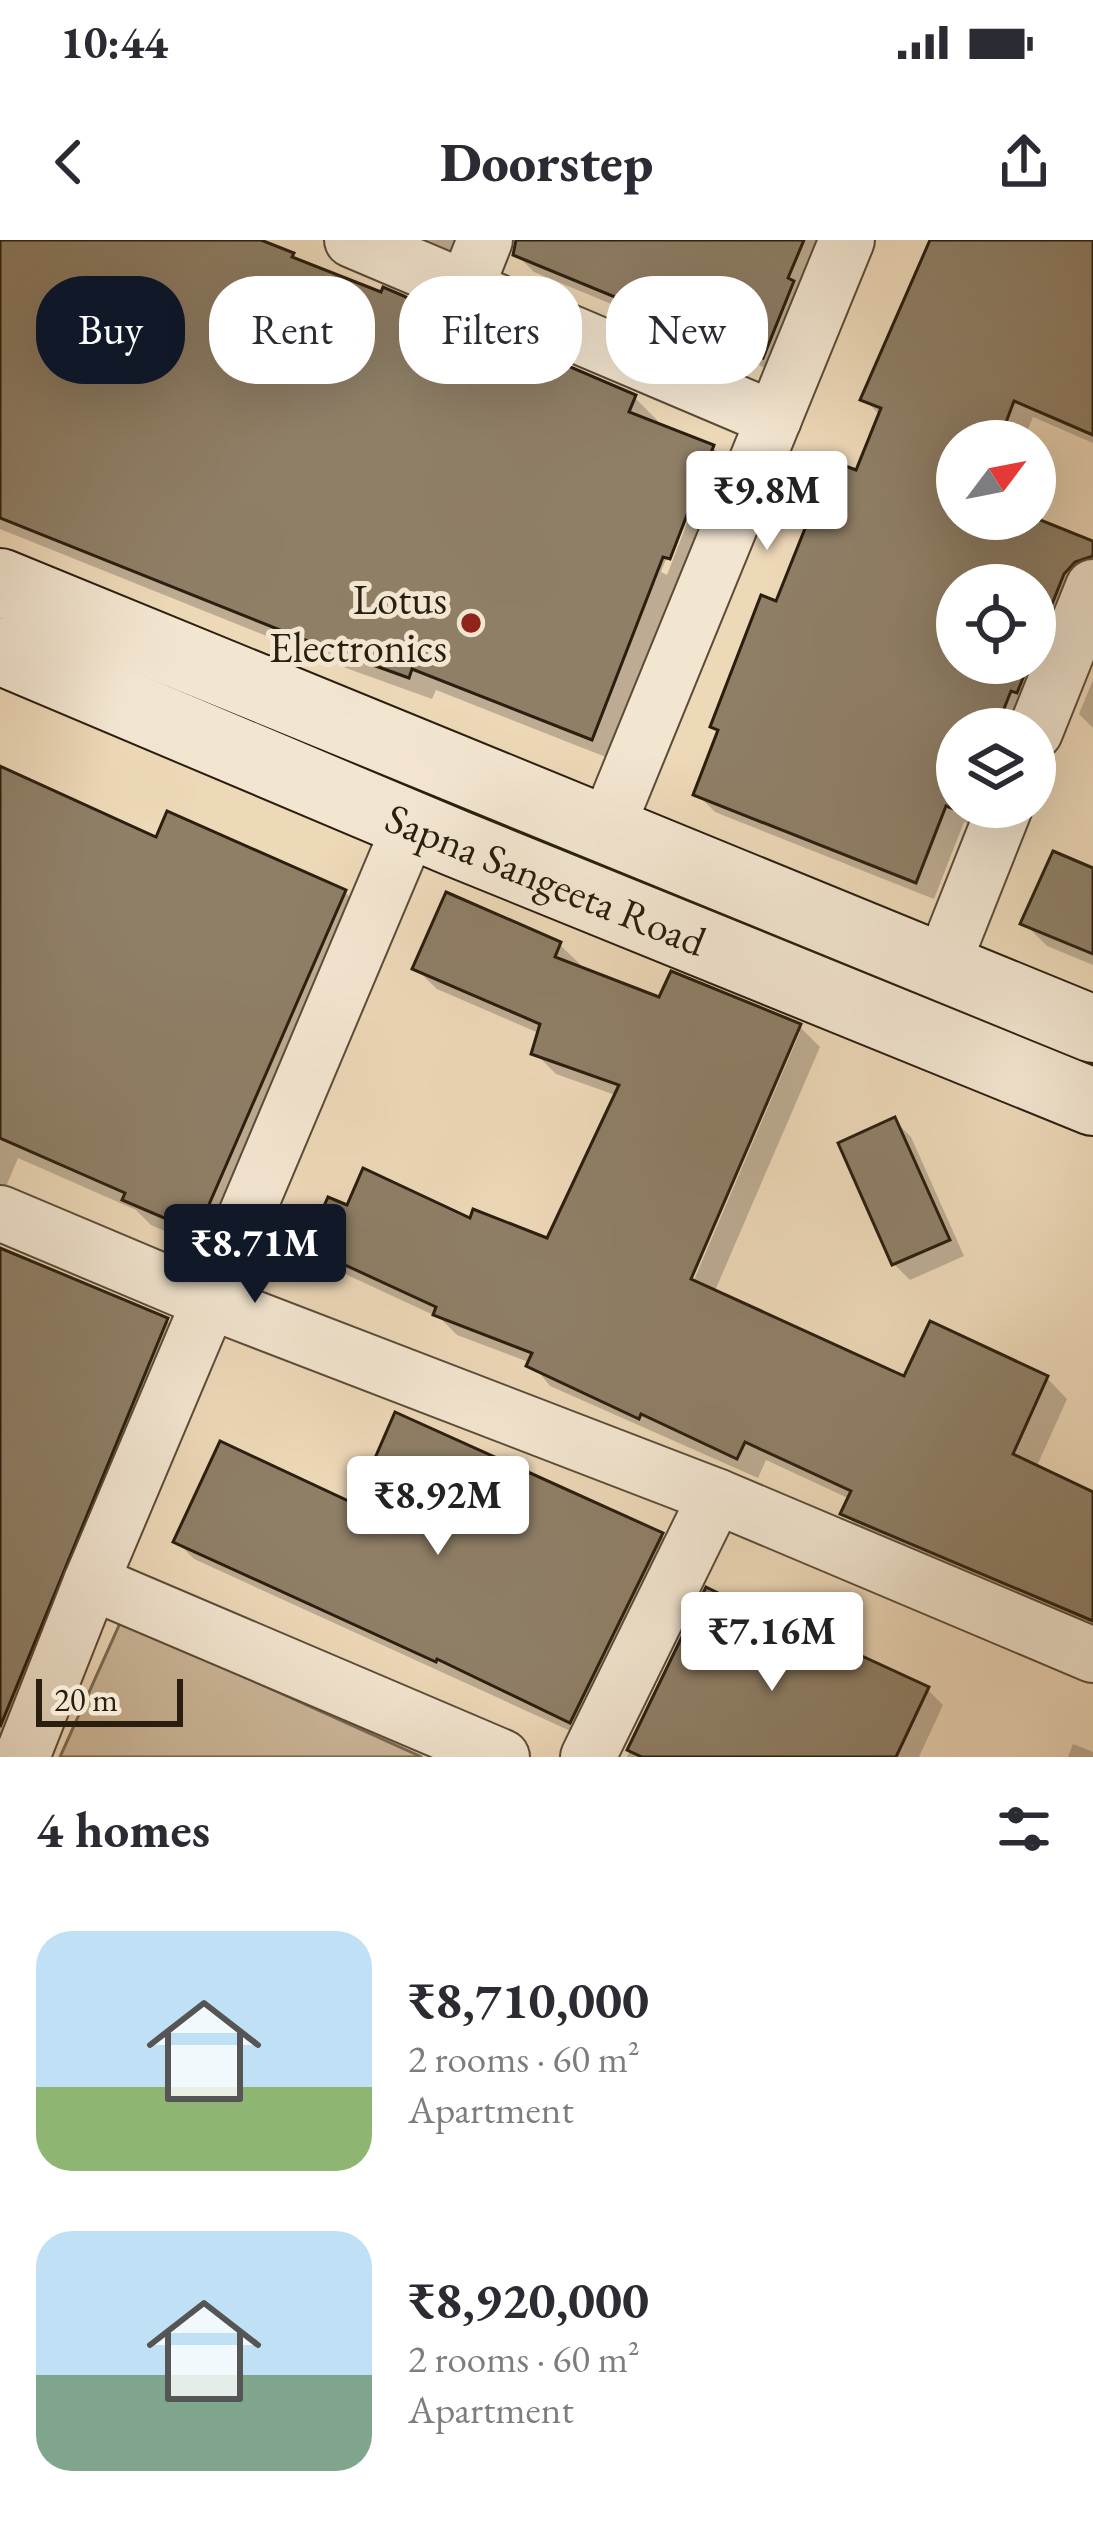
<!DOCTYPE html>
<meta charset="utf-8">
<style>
:root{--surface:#fff;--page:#f2f2f3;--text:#2b2b33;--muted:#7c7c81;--accent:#111827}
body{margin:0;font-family:"EB Garamond",serif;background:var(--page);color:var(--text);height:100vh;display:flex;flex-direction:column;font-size:45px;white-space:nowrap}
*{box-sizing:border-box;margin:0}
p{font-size:39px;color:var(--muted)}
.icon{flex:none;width:66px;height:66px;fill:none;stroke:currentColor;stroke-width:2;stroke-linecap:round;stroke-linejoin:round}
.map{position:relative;height:1517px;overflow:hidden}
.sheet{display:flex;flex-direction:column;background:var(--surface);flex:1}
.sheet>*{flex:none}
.top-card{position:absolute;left:36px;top:36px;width:1023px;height:108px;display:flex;gap:24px}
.needle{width:78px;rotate:58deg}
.tools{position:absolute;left:936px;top:180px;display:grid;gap:24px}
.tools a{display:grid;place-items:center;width:120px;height:120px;border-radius:50%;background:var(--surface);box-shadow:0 12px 48px #0002;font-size:60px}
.scale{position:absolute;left:36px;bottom:30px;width:147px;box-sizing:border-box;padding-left:12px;border:6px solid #2a1e0f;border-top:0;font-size:33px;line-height:42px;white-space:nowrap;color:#2a1e0f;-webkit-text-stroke:9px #f3e6d1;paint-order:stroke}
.price{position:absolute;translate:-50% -102px;padding:0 27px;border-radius:12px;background:#fff;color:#222;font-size:39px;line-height:78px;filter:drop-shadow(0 3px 6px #0008)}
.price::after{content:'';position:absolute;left:50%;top:72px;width:36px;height:27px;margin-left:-18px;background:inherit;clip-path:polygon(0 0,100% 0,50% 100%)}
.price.active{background:var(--accent);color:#fff}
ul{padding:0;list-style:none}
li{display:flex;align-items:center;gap:36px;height:300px;padding:0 36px}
li span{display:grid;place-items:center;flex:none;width:336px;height:240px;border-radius:36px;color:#555}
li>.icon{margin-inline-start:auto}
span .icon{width:144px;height:144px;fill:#fffc;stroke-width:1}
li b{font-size:51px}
h2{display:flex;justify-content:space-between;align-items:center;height:144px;padding:0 36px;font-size:51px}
.pill{padding:0 42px;border-radius:48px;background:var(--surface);box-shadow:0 12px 48px #0002;font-size:42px;line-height:108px}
.pill.active{background:var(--accent);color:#fff}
.status{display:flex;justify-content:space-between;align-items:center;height:84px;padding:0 60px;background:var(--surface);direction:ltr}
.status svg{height:33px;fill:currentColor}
header{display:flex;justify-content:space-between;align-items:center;height:156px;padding:0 36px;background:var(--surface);font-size:54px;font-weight:800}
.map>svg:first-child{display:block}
.green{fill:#ccb89b;stroke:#7b6b55;stroke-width:3}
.shadow{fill:#0003;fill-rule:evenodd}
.building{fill:#8f7f67;stroke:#2a1e0f;stroke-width:3}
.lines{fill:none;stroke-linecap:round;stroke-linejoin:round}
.minor-casing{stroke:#5b4c39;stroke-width:58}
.secondary-casing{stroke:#2a1e0f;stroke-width:70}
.minor{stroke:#f3e6d1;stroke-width:54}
.secondary{stroke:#f3e6d1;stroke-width:66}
.poi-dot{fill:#8f2418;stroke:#f3e6d1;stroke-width:4.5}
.labels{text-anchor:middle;stroke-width:10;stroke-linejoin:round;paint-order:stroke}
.poi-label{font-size:42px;fill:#2a1e0f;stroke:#f3e6d1;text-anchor:end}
.street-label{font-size:42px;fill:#2a1e0f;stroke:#f3e6d1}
</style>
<div class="status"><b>10:44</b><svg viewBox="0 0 49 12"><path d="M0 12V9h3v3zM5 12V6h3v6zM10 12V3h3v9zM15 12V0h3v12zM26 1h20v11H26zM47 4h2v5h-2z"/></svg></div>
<header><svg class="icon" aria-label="back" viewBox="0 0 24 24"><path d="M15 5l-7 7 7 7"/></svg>Doorstep<svg class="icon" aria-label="share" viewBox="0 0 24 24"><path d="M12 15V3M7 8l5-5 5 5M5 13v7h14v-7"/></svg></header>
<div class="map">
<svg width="1093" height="1517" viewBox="0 0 1093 1517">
<rect width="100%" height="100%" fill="#edd8b8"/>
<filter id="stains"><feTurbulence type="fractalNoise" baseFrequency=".00167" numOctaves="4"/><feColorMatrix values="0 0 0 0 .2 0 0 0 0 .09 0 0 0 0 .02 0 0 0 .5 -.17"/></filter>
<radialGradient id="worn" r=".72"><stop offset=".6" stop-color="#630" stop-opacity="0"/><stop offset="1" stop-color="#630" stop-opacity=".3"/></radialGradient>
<path class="green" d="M121 1381 422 1517H60Z"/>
<g class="shadow">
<path d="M0 0H249L453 80 476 104 634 157 658 181 656 185 712 207 736 231 616 521 436 450 432 459 346 428 0 289ZM707 215H713L667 335 661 332Z"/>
<path d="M421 0H479L467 22Z"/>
<path d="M518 0H826L780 134 534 32 516 14Z"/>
<path d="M931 0H1093V203L1033 177 1023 201H957V279H1030L1093 322 1020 489H957V567H991L983 589 964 582 934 659 715 572 697 554 720 493 713 486 778 365 858 234 881 176 864 159ZM957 345H1035V423H957Z"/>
<path d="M1093 440V488L1079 474Z"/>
<path d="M0 529 157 601 345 652 370 678 223 1016 151 985 136 970 18 918 0 961Z"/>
<path d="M1093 631V725L1047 706 1024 683Z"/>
<path d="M560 705 581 725 579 730 661 761 799 786 820 807 714 1053 906 1140 1047 1138 1067 1159 1036 1228 1093 1254V1391L864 1294 844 1273 850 1259 766 1220 758 1238 550 1146 531 1123 457 1095 440 1078 330 1027 309 1006 348 969 471 982 549 1002 618 856 556 834 535 813 541 794 437 749 416 729ZM794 792H800L688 1054 682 1052Z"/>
<path d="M895 881 911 897 964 1016 910 1040 894 1024Z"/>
<path d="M0 1011 167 1081 184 1098 0 1515Z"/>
<path d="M356 1268 661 1295 679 1313 588 1499 194 1319 176 1301Z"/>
<path d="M708 1351 787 1390 927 1449 943 1465 919 1517H627Z"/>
<path d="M1073 1504 1093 1512V1517H1068Z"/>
</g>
<g class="building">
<path d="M0 0H261L294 13 292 17 381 52 383 47 455 78 450 90 535 123 538 113 636 155 629 172 714 205 670 319 663 317 592 500 412 429 409 438 320 406 0 278Z"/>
<path d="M516 0H804L788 38 794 41 763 118 513 15Z"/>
<path d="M930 0H1093V195L1014 161 999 201H957V279H1038L1093 301V316L1075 322 1064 334 1035 407V345H957V423H1029L1017 453 1011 451 996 489H957V570L946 566 916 643 693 555 718 490 710 487 761 355 776 361 832 221 856 230 881 168 860 160Z"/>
<path d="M0 526 156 597 167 571 346 650 197 992 122 960 125 953 0 898Z"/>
<path d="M1053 611 1093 628V714L1020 684Z"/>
<path d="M446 652 561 702 555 717 659 757 671 731 801 784 691 1039 904 1136 930 1081 1048 1136 1013 1214 1093 1252V1381L840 1274 851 1251 745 1202 737 1219 641 1174 639 1179 526 1126 532 1113 433 1075 436 1067 306 1007 328 957 347 965 363 928 470 978 473 969 547 998 619 845 531 814 540 784 412 729Z"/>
<path d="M895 877 950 1000 892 1025 838 903Z"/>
<path d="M0 1008 168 1078 0 1487Z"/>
<path d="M395 1172 663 1293 570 1483 437 1419 436 1422 173 1302 220 1201 355 1264Z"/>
<path d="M706 1347 785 1386 788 1382 929 1447 896 1517H642L627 1510Z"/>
</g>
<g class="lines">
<g class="minor-casing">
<g id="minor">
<path d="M352 0 774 179"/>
<path d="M466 48 485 0"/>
<path d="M1035 492 1093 347"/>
<path d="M605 592 847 0"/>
<path d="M942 726 1005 567"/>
<path d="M0 973 209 1061 716 1256 1093 1415"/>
<path d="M91 1342 502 1517"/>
<path d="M22 1517 91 1342 411 584"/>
<path d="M588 1517 716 1256"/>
</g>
</g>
<g class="secondary-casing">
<g id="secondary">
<path d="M0 342 1093 789"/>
<path d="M0 411 455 603 1093 862"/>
</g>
</g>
<use href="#minor" class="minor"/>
<use href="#secondary" class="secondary"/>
</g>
<circle class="poi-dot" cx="471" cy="383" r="12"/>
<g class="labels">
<g class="poi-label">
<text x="447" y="374">Lotus<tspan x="447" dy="48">Electronics</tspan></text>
</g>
<g class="street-label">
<text transform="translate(546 639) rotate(22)" y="15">Sapna Sangeeta Road</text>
</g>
</g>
<rect width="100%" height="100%" filter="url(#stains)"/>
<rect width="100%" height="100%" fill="url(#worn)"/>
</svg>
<div class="tools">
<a><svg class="needle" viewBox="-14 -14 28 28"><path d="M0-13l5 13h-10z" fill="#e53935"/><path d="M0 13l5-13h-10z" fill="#7c7c81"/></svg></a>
<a><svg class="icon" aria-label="locate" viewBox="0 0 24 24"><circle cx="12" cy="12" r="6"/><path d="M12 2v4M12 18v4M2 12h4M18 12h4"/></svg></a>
<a><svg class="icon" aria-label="layers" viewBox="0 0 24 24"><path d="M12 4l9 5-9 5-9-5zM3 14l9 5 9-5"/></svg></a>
</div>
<div class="scale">20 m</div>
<b class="price" style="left:767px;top:313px">₹9.8M</b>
<b class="price active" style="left:255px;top:1066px">₹8.71M</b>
<b class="price" style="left:438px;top:1318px">₹8.92M</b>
<b class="price" style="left:772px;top:1454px">₹7.16M</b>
<div class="top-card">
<a class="pill active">Buy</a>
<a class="pill">Rent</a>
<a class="pill">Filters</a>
<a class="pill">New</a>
</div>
</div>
<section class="sheet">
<h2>4 homes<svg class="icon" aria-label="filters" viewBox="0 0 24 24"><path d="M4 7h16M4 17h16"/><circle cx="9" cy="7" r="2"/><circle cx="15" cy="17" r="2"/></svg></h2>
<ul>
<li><span style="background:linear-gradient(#bfe0f5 65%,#8fb573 0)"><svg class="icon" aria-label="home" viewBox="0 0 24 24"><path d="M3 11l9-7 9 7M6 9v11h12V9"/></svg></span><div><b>₹8,710,000</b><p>2 rooms · 60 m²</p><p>Apartment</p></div></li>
<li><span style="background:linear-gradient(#bfe0f5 60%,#7fa58c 0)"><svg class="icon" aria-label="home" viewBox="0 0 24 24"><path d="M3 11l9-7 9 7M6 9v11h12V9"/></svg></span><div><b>₹8,920,000</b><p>2 rooms · 60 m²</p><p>Apartment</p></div></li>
</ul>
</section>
